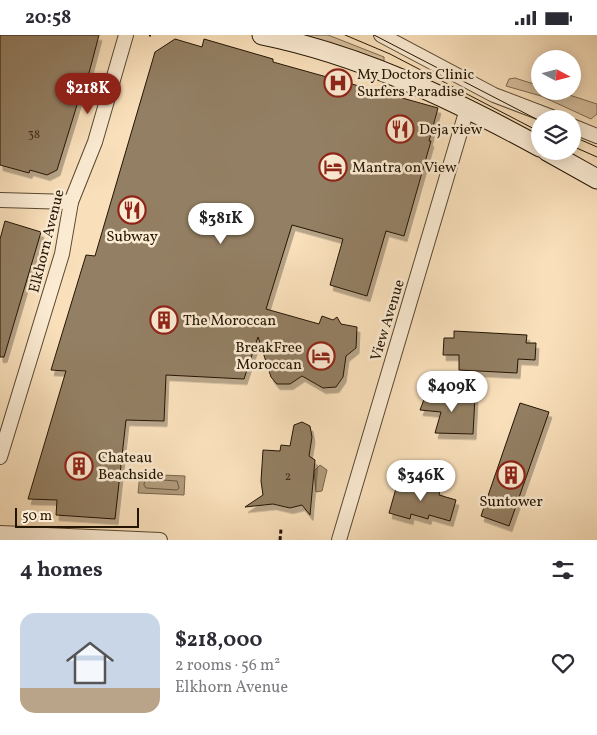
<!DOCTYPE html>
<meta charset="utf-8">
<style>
:root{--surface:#fff;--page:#f7f7f7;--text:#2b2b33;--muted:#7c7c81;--accent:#8f2418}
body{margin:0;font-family:Vollkorn,serif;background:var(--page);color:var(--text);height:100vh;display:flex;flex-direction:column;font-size:19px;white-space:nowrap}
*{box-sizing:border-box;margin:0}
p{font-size:16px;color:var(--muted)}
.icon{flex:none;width:28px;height:28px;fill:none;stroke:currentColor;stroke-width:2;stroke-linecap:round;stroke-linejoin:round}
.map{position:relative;height:505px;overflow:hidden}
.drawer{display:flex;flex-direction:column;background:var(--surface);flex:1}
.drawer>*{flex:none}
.needle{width:32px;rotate:97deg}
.buttons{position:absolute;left:531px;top:15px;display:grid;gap:10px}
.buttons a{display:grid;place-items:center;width:50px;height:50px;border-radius:50%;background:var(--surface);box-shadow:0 2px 12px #0003;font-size:25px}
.scale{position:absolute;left:15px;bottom:12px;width:124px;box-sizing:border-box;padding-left:5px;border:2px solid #241503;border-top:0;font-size:14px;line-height:18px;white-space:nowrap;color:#241503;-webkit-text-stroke:4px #fbebd3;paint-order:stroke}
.price{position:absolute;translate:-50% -42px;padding:0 11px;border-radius:18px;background:#fff;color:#222;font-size:16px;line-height:32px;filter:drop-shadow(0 1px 2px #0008)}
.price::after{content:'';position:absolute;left:50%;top:30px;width:15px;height:11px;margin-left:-8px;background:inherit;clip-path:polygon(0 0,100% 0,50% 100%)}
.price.current{background:var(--accent);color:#fff}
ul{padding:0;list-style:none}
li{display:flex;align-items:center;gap:15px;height:125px;padding:0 20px}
li span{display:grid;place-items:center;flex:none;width:140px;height:100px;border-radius:15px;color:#555}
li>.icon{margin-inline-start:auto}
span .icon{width:60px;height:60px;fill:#fffc;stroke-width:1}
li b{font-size:21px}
h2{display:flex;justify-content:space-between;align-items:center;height:60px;padding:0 20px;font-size:21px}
.status{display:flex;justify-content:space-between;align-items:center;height:35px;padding:0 25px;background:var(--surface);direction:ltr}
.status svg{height:14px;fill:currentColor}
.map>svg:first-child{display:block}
.green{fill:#d5bd9c;stroke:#7c6950}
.water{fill:#b19b7c;stroke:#79654c}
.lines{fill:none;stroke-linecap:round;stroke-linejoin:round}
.shore{stroke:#6a5840;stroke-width:1}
.building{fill:#937f63;stroke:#241503;filter:url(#shadow)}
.street-casing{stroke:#594831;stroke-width:16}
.secondary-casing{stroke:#241503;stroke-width:21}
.path{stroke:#241503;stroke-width:3;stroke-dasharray:4 2.5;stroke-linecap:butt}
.street{stroke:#fbebd3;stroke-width:14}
.secondary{stroke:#fbebd3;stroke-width:19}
.tram{stroke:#241503;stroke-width:1}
.labels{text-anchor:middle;stroke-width:5;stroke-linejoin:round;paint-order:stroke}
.number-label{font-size:12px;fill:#40301b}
.poi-label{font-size:15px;fill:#241503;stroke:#fbebd3;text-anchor:start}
.street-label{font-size:15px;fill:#241503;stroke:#fbebd3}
</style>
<div class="status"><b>20:58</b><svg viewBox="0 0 49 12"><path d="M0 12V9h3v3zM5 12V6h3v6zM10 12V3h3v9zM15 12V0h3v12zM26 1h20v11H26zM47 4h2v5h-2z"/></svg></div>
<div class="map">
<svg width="597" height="505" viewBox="0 0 597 505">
<defs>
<filter id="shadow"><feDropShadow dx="3" dy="5.5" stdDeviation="0" flood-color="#0004"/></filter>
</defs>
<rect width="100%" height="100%" fill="#f9e0bb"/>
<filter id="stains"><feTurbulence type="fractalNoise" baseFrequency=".004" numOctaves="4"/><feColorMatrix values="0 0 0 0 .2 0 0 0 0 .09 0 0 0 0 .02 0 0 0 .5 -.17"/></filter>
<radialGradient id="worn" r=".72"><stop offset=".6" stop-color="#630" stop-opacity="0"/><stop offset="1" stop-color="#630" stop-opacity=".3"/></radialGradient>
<g class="green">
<path d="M300 0H328L384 22V26Z"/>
<path d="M515 43 540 51V56H557L597 69V79L591 84 541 61 506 51 509 44Z"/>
</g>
<g class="water">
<path d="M320 430 327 435 322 456 316 457 314 436Z"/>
<path d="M140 439 185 441 184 460 138 458Z"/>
</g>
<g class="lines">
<path class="shore" d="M146 444 177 446 179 453 177 455 146 453 144 450Z"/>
</g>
<g class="building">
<path d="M0 0H99L84 57H81L57 135 47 140 30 135 29 138 0 130Z"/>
<path d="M175 4 202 12 204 4 273 24V27L438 73 429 106H431L404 201 386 196 367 261 330 250 343 204 292 190 266 274 319 289 322 281 333 285 337 282 341 289 357 292 356 313 346 321 343 342 336 352 323 353 302 341 290 349H277L271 342 258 302 244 344 166 340 164 386 126 385 115 484 56 480 57 465 28 464 66 336 51 335 86 220 95 221 155 17Z"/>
<path d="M5 186 41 197 4 322H0V204Z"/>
<path d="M454 296 527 300 526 308H536L535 325 518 324 517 338 459 335V320H443L444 303H454Z"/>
<path d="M426 359 475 362 473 399 435 398 441 377 420 375Z"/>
<path d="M520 368 549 377 509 491 481 481Z"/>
<path d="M302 387 310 391 312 402 309 421 315 425 310 480 302 470 290 473 273 469 245 472 263 460 261 446 263 415 280 416 281 410 290 411 294 390Z"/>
<path d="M399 443 440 455 439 460 456 465 450 486 429 480 428 484 411 479 410 484 389 478Z"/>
</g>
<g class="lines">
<g class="street-casing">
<g id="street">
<path d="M381 0 494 60 557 84"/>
<path d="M572 91 597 101"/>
<path d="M0 165 71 167"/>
<path d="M0 422 62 219 71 167 95 107 126 0"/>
<path d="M0 498 160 505"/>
<path d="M339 505 467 74"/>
</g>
</g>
<g class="secondary-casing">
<g id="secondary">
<path d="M262 0C361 20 452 64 540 112"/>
<path d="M547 116 597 144"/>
</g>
</g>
<g class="path">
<path d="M149 0H151"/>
<path d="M280 505 281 494"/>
</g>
<use href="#street" class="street"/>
<use href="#secondary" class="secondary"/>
<g class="tram">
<path d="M345 0 390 19 540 97"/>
<path d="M374 0 540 86"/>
<path d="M572 101 597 112"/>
<path d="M572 111 597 122"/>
</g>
</g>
<defs>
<g id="hospital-ring" transform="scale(1.4375)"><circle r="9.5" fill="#fbebd3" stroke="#8f2418" stroke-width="1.5"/><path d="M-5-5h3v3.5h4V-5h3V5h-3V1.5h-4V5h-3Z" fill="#8f2418"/></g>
<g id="restaurant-ring" transform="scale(1.4375)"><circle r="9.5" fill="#fbebd3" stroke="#8f2418" stroke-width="1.5"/><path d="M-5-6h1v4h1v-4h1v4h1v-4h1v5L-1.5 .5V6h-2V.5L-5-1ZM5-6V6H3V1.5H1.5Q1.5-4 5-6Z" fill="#8f2418"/></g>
<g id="hotel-ring" transform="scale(1.4375)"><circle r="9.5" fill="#fbebd3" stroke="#8f2418" stroke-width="1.5"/><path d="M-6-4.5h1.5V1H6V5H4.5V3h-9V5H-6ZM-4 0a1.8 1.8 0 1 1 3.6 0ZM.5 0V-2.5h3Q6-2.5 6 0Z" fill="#8f2418"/></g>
<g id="building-ring" transform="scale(1.4375)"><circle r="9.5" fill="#fbebd3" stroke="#8f2418" stroke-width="1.5"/><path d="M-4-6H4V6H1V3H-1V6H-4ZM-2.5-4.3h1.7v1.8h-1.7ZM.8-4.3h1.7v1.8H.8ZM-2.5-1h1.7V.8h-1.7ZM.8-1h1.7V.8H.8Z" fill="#8f2418"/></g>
</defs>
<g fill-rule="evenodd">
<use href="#hospital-ring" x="338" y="48"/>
<use href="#restaurant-ring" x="400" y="94"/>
<use href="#hotel-ring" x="333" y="132"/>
<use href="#restaurant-ring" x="132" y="175"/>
<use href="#building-ring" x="164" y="285"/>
<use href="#hotel-ring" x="321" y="321"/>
<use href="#building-ring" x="79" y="431"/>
<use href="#building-ring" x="511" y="440"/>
</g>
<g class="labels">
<g class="number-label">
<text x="34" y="103">38</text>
<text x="288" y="445">2</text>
</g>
<g class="poi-label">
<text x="357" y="44">My Doctors Clinic<tspan x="357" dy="17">Surfers Paradise</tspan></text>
<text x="419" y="99">Deja view</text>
<text x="352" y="137">Mantra on View</text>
<text x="132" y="206" text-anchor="middle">Subway</text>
<text x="183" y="290">The Moroccan</text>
<text x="302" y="317" text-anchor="end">BreakFree<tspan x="302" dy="17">Moroccan</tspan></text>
<text x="98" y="427">Chateau<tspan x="98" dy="17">Beachside</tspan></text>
<text x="511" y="471" text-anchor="middle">Suntower</text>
</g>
<g class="street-label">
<text transform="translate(46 206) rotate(-76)" y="5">Elkhorn Avenue</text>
<text transform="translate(387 285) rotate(-73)" y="5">View Avenue</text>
</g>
</g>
<rect width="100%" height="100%" filter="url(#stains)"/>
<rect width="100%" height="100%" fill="url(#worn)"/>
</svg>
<div class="buttons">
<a><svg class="needle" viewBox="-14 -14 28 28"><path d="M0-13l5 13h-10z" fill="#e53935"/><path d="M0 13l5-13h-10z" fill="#7c7c81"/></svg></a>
<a><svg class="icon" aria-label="layers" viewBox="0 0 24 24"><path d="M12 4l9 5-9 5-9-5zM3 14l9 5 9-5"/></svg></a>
</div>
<div class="scale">50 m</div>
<b class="price current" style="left:88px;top:80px">$218K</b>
<b class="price" style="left:221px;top:210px">$381K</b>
<b class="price" style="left:452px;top:378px">$409K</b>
<b class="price" style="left:421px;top:467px">$346K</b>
</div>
<section class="drawer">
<h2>4 homes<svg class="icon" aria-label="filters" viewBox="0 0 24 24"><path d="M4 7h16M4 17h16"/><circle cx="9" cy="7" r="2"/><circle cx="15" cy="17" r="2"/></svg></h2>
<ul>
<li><span style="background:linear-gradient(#c9d6e8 75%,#b9a48a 0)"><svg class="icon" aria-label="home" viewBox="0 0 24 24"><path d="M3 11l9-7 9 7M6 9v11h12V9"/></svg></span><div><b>$218,000</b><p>2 rooms · 56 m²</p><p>Elkhorn Avenue</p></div><svg class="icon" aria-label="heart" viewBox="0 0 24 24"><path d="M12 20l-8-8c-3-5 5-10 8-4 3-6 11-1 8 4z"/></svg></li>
</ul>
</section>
